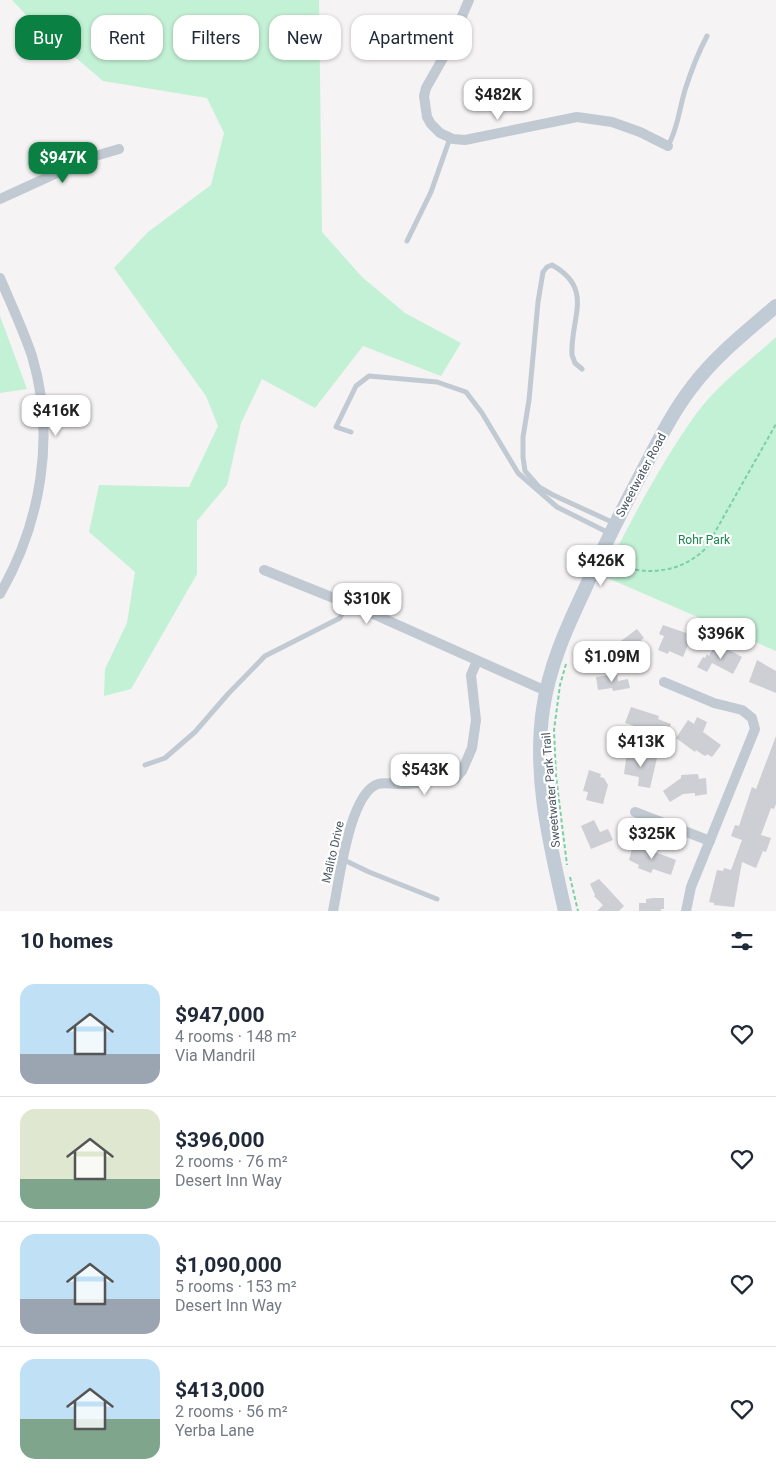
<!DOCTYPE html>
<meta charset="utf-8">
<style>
:root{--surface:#fff;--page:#f2f2f3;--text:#1f2937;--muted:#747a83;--line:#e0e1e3;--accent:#0b8043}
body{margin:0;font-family:Roboto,sans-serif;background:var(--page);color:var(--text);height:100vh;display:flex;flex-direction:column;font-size:19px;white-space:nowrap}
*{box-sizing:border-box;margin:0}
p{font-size:16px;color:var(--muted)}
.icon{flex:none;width:28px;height:28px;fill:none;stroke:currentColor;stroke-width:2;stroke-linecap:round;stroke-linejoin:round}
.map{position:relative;height:911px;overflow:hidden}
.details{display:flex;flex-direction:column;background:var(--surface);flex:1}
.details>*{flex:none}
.guide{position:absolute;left:15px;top:15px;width:500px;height:45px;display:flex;gap:10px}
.price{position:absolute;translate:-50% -42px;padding:0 11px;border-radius:10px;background:#fff;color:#222;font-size:16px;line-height:32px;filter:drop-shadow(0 1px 2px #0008)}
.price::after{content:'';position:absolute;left:50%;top:30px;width:15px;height:11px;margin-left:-8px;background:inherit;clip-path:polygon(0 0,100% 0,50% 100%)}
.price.selected{background:var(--accent);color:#fff}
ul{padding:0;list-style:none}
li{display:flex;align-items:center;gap:15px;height:125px;padding:0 20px}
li+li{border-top:1px solid var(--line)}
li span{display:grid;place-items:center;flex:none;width:140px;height:100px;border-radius:15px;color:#555}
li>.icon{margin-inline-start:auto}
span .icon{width:60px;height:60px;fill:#fffc;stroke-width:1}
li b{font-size:21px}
h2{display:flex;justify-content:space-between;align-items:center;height:60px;padding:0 20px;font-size:21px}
.chip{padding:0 18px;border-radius:15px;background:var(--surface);box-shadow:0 1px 4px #0004;font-size:18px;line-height:45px}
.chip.selected{background:var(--accent);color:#fff}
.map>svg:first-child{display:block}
.green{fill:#c3f1d5}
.building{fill:#cdcfd5}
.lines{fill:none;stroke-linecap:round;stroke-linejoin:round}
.path{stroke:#7ad0a6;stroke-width:2;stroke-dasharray:4 2.5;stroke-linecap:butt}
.service{stroke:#c1cad2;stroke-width:5}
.minor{stroke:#c1cad2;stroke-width:10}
.secondary{stroke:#c1cbd6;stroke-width:14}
.labels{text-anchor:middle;stroke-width:4.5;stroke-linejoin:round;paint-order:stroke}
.street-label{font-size:12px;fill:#4a5661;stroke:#fff}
.park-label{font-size:12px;fill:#17864f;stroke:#fff}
</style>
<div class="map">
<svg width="776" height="911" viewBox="0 0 776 911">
<rect width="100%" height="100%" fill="#f5f3f3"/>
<g class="green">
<path d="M12 0H319L322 232 362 277 405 313 461 343 441 376 363 346 315 408 262 379 241 423 227 485 197 521V574L131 689 104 696 105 669 127 623 135 572 89 532 99 485 189 487 218 426 206 396 114 268 148 232 211 185 224 133 207 98 103 81 26 15Z"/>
<path d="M0 316 27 389 0 393Z"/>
<path d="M776 337V651L603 576C630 522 661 463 696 414 718 384 749 362 776 337Z"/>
</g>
<g class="building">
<path d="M663 625 692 635 683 657 669 651 668 654 658 650 664 636 659 634Z"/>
<path d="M637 629 644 638 641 640 649 651 639 659 632 650 622 658 613 647Z"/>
<path d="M716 643 742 657 733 674 712 663 707 672 697 667 703 657 705 658 707 654 709 656Z"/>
<path d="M757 660 776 671V693L749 682Z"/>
<path d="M617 674 618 681 628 679 630 688 613 691 612 688 598 690 596 677Z"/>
<path d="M631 707 659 716 658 719 671 724 666 736 625 723Z"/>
<path d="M697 717 707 722 703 732 721 745 712 757 707 754 706 756 703 755 696 750 695 752 676 738 688 720 694 724Z"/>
<path d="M776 736V804L774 809 771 808 761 835 771 838 766 852 763 851 756 868 742 862 734 907 714 905V903L709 902 717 870 723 871 724 868 731 870 742 840 731 836 735 825 739 826 752 787 756 789Z"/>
<path d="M627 752 657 758 650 788 638 786 639 777 624 774Z"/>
<path d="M589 770 601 774 600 777 604 778 608 785 603 804 586 800 588 792 583 791Z"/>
<path d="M698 774 699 779 706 778 707 794 695 796V793L683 794 670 802 663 791 681 778V775Z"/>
<path d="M594 820 600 832 608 829 613 840 591 849 581 826Z"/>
<path d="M646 843 657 847 655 852 676 860 671 875 653 869 651 873 638 868 639 865 629 860 633 845 644 849Z"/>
<path d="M599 879 624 906 619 911H597L603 905 594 896 595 895 590 884Z"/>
<path d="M653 898H664V909H661V911H639V903H646V899Z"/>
</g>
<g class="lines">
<g class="path">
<path d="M610 564C645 575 679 575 706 548L776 424"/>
<path d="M566 664 560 685 554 730 556 776 567 865"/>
<path d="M570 877 578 911"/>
</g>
<g class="service">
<path d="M668 146C678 128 679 110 685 90 691 71 698 53 707 36"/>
<path d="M407 241 431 192 450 138"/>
<path d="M582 369 575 363 572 355C570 318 595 289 552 265L547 267 543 272 538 302 529 400 523 437V457L525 471 539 487 553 495 614 523"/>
<path d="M351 432 336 427 356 386 369 376 437 382 466 392 482 413 518 473 557 507 609 533"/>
<path d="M145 765 165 758 195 732 228 694 265 656 340 618 347 603"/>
<path d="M344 860 369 872 437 899"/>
</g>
<g class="minor">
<path d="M469 0 447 51 426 88 424 96 427 117 431 124 440 133 453 139 465 140 577 117 612 122 640 132 668 146"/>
<path d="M0 199 92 157 119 149"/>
<path d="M0 278C11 304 23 329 32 356 56 436 41 523 0 594"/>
<path d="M264 570 371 613 546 691"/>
<path d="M664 682 714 703 742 710 752 718 755 729 691 887 686 911"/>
<path d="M635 812 710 841"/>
<path d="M333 911C339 883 349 793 378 784 385 782 391 784 397 784 417 785 436 779 455 779L462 771 472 748 476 720 471 675 477 661"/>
</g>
<path class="secondary" d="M565 911C550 845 533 777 543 709 549 667 566 629 584 591 601 552 620 514 640 476 656 446 671 414 692 387 715 356 747 331 776 306"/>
</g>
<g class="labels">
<g class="street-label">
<text transform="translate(641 475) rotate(-62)" y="4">Sweetwater Road</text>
<text transform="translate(551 790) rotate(-95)" y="4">Sweetwater Park Trail</text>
<text transform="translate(333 852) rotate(-77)" y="4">Malito Drive</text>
</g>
<g class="park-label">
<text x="704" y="544">Rohr Park</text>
</g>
</g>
</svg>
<b class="price" style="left:498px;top:121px">$482K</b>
<b class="price selected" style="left:63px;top:184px">$947K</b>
<b class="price" style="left:56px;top:437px">$416K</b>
<b class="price" style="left:601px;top:587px">$426K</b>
<b class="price" style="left:367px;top:625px">$310K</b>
<b class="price" style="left:721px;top:660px">$396K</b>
<b class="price" style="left:612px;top:683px">$1.09M</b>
<b class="price" style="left:641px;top:768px">$413K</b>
<b class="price" style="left:425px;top:796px">$543K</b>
<b class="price" style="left:652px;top:860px">$325K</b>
<div class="guide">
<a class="chip selected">Buy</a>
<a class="chip">Rent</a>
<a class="chip">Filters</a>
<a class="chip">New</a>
<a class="chip">Apartment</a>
</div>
</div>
<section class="details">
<h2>10 homes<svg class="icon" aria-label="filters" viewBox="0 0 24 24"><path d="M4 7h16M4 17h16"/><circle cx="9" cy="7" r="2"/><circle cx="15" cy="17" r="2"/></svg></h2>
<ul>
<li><span style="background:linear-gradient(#bfe0f5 70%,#9aa5b1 0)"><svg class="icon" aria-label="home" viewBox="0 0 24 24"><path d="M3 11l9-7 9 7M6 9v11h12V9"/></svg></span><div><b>$947,000</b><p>4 rooms · 148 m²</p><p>Via Mandril</p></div><svg class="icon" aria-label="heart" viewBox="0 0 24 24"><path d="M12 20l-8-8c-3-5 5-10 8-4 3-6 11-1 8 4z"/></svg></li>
<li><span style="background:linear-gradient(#dfe7d0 70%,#7fa58c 0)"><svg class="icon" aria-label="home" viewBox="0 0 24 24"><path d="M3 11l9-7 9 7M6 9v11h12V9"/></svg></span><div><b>$396,000</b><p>2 rooms · 76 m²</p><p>Desert Inn Way</p></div><svg class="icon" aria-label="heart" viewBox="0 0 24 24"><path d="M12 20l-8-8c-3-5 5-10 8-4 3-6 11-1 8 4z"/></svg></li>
<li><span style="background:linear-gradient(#bfe0f5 65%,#9aa5b1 0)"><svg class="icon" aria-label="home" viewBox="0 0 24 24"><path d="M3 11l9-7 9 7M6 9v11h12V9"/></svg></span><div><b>$1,090,000</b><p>5 rooms · 153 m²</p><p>Desert Inn Way</p></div><svg class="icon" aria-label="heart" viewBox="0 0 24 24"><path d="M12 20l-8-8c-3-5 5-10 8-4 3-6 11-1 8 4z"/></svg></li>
<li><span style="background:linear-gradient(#bfe0f5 60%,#7fa58c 0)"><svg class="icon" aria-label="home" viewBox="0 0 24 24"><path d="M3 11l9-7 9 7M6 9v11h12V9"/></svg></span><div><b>$413,000</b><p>2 rooms · 56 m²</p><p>Yerba Lane</p></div><svg class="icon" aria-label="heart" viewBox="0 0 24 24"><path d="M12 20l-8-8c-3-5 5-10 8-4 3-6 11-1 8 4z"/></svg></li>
</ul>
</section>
